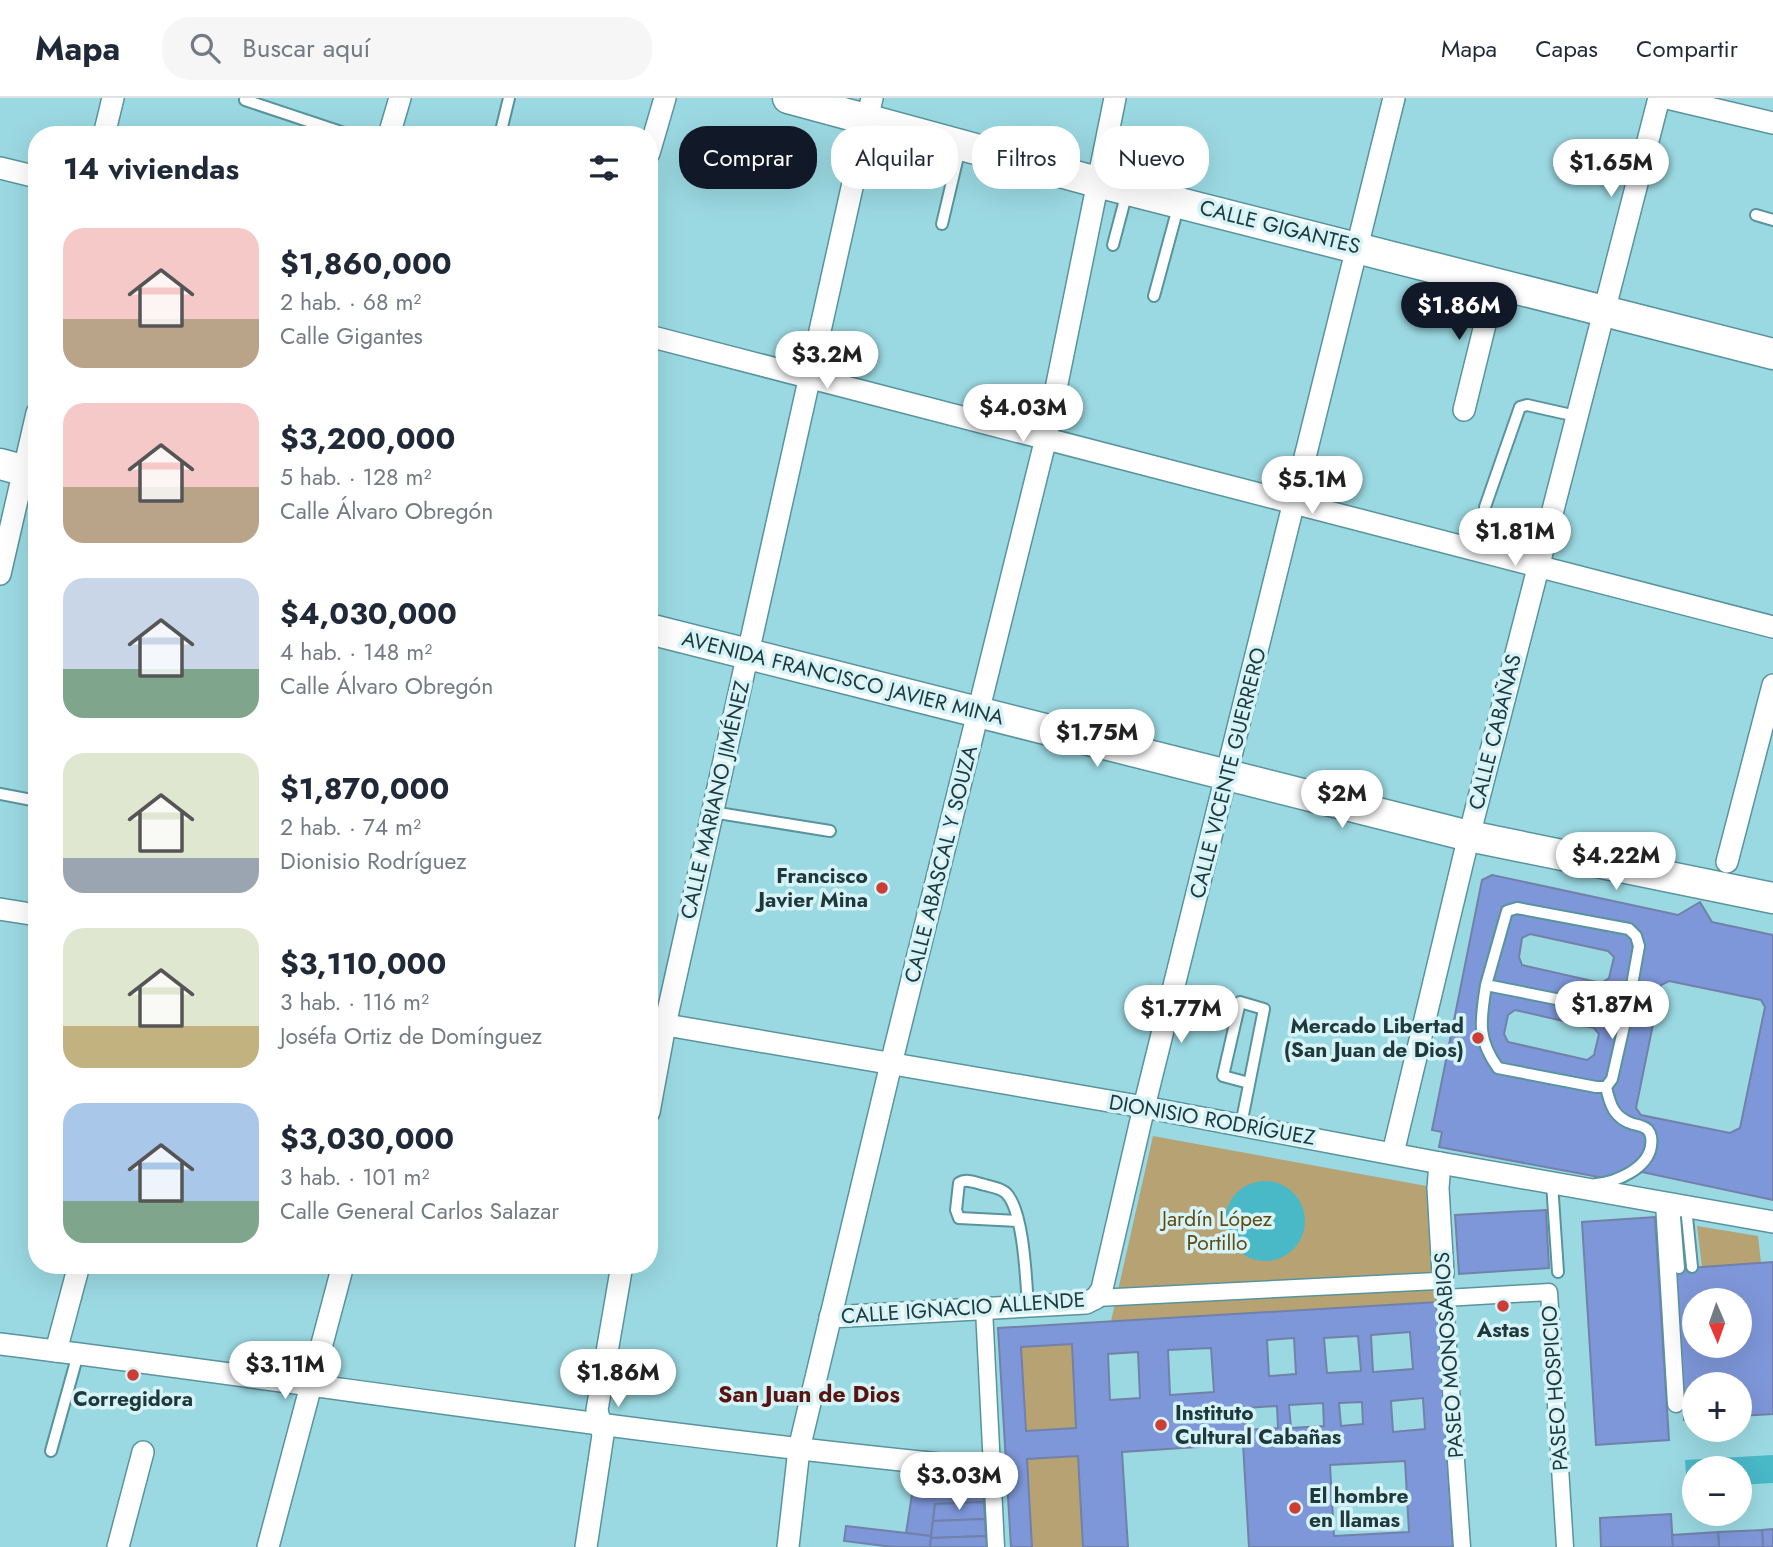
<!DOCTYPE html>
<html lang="es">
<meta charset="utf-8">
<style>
:root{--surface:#fff;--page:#f6f6f7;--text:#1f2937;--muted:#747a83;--line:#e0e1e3;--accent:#111827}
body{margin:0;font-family:Jost,sans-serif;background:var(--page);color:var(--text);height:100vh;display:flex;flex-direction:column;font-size:26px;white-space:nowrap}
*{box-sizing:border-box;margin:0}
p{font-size:23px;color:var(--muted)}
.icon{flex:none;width:38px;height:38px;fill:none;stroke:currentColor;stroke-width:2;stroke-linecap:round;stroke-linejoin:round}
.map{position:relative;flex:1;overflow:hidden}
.drawer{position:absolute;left:28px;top:28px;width:630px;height:1148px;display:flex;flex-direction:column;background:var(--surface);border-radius:28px;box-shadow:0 7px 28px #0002}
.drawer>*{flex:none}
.banner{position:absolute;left:679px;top:28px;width:665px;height:63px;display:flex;gap:14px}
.needle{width:46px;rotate:178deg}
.buttons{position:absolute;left:1682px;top:1190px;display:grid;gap:14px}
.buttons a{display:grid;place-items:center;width:70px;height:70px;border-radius:50%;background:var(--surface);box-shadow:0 7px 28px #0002;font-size:35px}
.price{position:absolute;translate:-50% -60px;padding:0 16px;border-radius:24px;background:#fff;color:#222;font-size:23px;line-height:46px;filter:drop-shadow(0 2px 4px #0008)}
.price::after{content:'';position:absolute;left:50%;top:42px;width:21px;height:16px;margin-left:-10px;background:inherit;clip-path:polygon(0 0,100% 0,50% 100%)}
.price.selected{background:var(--accent);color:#fff}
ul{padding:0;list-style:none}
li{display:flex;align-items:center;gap:21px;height:175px;padding:0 35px}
li span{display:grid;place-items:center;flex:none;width:196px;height:140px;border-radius:21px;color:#555}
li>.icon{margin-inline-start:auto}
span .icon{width:84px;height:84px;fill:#fffc;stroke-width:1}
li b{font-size:30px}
h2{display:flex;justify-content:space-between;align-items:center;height:84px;padding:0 35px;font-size:30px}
.tag{padding:0 24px;border-radius:28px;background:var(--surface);box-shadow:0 7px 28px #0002;font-size:24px;line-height:63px}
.tag.selected{background:var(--accent);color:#fff}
header{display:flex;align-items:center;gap:42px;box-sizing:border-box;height:98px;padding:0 35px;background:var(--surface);border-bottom:2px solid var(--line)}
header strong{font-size:33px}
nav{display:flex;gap:38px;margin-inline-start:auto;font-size:24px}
.search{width:490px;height:63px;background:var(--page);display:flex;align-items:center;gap:18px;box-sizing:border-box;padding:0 24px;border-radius:28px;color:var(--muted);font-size:26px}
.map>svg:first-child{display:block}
.green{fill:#b6a273}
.water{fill:#49b8c7}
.building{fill:#7e97d8;stroke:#7181a9;stroke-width:2;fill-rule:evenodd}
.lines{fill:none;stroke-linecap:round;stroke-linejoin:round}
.service-casing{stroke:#58949d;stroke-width:14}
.pedestrian-casing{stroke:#58949d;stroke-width:19}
.minor-casing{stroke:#58949d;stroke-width:24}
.secondary-casing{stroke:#58949d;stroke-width:33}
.service{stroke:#fff;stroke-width:10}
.pedestrian{stroke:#fff;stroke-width:16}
.minor{stroke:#fff;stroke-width:21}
.secondary{stroke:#fff;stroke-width:30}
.poi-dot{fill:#cb3d35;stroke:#d6f4f8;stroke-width:2.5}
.labels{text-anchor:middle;stroke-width:7;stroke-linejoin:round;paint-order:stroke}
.street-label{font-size:21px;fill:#1f383c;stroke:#d6f4f8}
.poi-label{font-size:21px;font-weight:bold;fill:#1f383c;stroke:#d6f4f8;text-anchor:end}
.park-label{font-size:21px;fill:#604a0f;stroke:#d6f4f8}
.neighbourhood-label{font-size:23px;font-weight:bold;fill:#581411;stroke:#d6f4f8}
</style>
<header>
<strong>Mapa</strong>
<div class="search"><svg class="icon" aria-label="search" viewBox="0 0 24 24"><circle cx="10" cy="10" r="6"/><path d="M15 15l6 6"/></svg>Buscar aquí</div>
<nav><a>Mapa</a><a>Capas</a><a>Compartir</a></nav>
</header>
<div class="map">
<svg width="1773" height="1449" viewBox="0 0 1773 1449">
<rect width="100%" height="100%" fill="#9bd9e2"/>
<g class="green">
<path d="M1153 1038 1432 1089 1438 1204 1111 1223Z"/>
<path d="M1697 1128 1758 1138 1761 1165 1702 1169Z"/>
<path d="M1072 1246 1076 1330 1026 1333 1021 1249Z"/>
<path d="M1078 1358 1083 1449H1032L1027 1361Z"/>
</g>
<g class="water">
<circle cx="1265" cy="1123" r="40"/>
<path d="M1773 1357V1385L1740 1387V1370H1694V1389L1687 1390 1685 1362Z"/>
</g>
<g class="building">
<path d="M1492 777 1678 817 1700 804 1712 824 1773 837V1102L1642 1074 1625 1084 1439 1049 1442 1034 1432 1032 1482 782ZM1530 836 1608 853 1614 859 1609 880 1601 885 1522 867 1519 859 1522 840ZM1669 883 1761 902 1765 909 1740 1030 1730 1035 1641 1017 1636 1010 1661 887ZM1515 912 1594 930 1599 936 1594 957 1587 962 1508 944 1504 936 1508 917Z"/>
<path d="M1546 1112 1549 1170 1459 1176 1455 1117Z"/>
<path d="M1655 1119 1669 1342 1596 1347 1582 1124Z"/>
<path d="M1773 1164V1316L1740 1318V1286H1694V1321L1684 1322 1675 1171ZM1694 1202H1740V1248H1694Z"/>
<path d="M1438 1204 1453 1449H1249L1243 1346 1122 1354 1128 1449H1083L1078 1358 1027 1361 1032 1449H1011L998 1230ZM1410 1234 1413 1271 1373 1274 1371 1237ZM1358 1238 1361 1273 1327 1275 1324 1240ZM1294 1240 1296 1276 1269 1278 1267 1242ZM1072 1246 1076 1330 1026 1333 1021 1249ZM1211 1250 1214 1294 1170 1297 1168 1252ZM1138 1254 1140 1300 1110 1302 1108 1256ZM1423 1300 1425 1331 1393 1334 1391 1303ZM1362 1304 1363 1326 1341 1328 1339 1305ZM1323 1305 1324 1328 1291 1330 1289 1307ZM1277 1308 1278 1330 1246 1332 1245 1310ZM1405 1363 1409 1434 1334 1438 1330 1367Z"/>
<path d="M915 1377 964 1381 965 1405 935 1406 931 1438 906 1435Z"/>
<path d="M964 1381 983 1382 984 1404 965 1405Z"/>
<path d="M984 1404 985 1421 933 1423 935 1406Z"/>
<path d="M1671 1416 1673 1449H1601L1600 1420Z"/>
<path d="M985 1421 986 1438 931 1440 933 1423Z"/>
<path d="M846 1428 931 1438 930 1449H893L844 1443Z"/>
<path d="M1773 1431V1449H1763L1762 1432Z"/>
<path d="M1762 1432 1763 1449H1719L1718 1434Z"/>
<path d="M1718 1434 1719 1449H1673L1672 1437Z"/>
<path d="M986 1438 987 1449H930L931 1440Z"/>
</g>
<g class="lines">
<g class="service-casing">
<g id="service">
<path d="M245 2 350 37"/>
<path d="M500 37 509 0"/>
<path d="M1756 117 1773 122"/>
<path d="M942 126 960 50"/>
<path d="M1113 147 1127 94"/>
<path d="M1154 198 1179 106"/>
<path d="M1485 409 1520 309 1527 307 1576 318"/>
<path d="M0 696 37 703"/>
<path d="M712 714 830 733"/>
<path d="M1486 887C1481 921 1476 940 1498 970L1596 989H1606L1612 981 1627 915 1639 848 1636 838 1629 831 1517 810 1507 813 1486 887 1627 915"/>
<path d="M1241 1027 1264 911 1240 904 1223 978 1249 985"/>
<path d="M1552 1085 1558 1174"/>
<path d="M1596 1086C1617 1084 1648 1070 1651 1048 1652 1042 1652 1037 1648 1032 1644 1028 1638 1027 1633 1026 1614 1020 1610 1007 1606 989"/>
<path d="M1674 1107 1679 1170"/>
<path d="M1686 1109 1692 1169"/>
<path d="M1018 1123 959 1120 956 1112 959 1085C967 1080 976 1085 985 1087 992 1089 1001 1090 1006 1095 1024 1113 1026 1182 1028 1208"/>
<path d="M51 1353 78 1256"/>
</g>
</g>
<g class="pedestrian-casing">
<g id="pedestrian">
<path d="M1664 1105 1676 1306"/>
<path d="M1444 1190 1462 1449"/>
<path d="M1096 1200 1437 1183"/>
<path d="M1445 1200 1549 1194 1565 1449"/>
<path d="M984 1211 996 1449"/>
</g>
</g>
<g class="minor-casing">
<g id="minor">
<path d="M1667 0 1773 25"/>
<path d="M104 37 113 0"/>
<path d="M389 37 400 0"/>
<path d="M649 55 665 0"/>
<path d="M0 70 37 79"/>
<path d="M649 238 1773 529"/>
<path d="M1464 312 1495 186"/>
<path d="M0 476 37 315"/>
<path d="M1727 764 1773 587"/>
<path d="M0 811 37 817"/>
<path d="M649 924 1144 1009 1440 1065 1773 1124"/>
<path d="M649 1014 665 927 872 0"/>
<path d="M1393 1055 1466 750 1659 0"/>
<path d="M1440 1065 1438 1090 1443 1176"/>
<path d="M830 1219 1086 1205 1096 1200 1102 1191 1144 1009 1394 0"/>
<path d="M0 1246C331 1287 660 1340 992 1371"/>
<path d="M56 1253 79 1167"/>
<path d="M118 1449 143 1354"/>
<path d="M268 1449 343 1167"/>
<path d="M586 1449 603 1337 597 1312 622 1167"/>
<path d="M788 1449 799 1351 891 966 1046 340 1115 0"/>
</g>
</g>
<g class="secondary-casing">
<g id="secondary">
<path d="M788 0 1097 84 1773 256"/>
<path d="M0 366 37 376"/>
<path d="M649 531 1469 738 1773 800"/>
</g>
</g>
<use href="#service" class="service"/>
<use href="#pedestrian" class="pedestrian"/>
<use href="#minor" class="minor"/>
<use href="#secondary" class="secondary"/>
</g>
<g class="poi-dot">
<circle cx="882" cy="790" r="7"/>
<circle cx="1478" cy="940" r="7"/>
<circle cx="1503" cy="1208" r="7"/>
<circle cx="133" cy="1277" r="7"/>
<circle cx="1161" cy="1327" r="7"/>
<circle cx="1295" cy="1410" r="7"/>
</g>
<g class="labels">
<g class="street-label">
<text transform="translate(1280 129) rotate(14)" y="7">CALLE GIGANTES</text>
<text transform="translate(843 580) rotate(14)" y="7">AVENIDA FRANCISCO JAVIER MINA</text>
<text transform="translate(1495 634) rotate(-76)" y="7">CALLE CABAÑAS</text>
<text transform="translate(1228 675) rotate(-76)" y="7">CALLE VICENTE GUERRERO</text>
<text transform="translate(715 702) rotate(-77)" y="7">CALLE MARIANO JIMÉNEZ</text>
<text transform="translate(941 766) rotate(-76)" y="7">CALLE ABASCAL Y SOUZA</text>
<text transform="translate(1212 1022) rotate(10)" y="7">DIONISIO RODRÍGUEZ</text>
<text transform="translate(963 1210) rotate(-4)" y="7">CALLE IGNACIO ALLENDE</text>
<text transform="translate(1449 1257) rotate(-94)" y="7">PASEO MONOSABIOS</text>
<text transform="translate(1555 1290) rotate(-94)" y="7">PASEO HOSPICIO</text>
</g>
<g class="poi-label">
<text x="868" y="785">Francisco<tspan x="868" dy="24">Javier Mina</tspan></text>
<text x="1464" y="935">Mercado Libertad<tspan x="1464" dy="24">(San Juan de Dios)</tspan></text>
<text x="1503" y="1239" text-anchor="middle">Astas</text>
<text x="133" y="1308" text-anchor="middle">Corregidora</text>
<text x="1175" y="1322" text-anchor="start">Instituto<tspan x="1175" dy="24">Cultural Cabañas</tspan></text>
<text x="1309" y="1405" text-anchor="start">El hombre<tspan x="1309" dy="24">en llamas</tspan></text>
</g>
<g class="park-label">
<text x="1217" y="1128">Jardín López<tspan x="1217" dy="24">Portillo</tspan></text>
</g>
<g class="neighbourhood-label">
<text x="809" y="1304">San Juan de Dios</text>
</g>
</g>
</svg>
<div class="buttons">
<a><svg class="needle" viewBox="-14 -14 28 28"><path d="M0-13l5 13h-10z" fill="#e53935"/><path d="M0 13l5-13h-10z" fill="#747a83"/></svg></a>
<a>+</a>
<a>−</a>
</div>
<b class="price" style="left:1611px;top:101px">$1.65M</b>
<b class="price selected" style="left:1459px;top:244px">$1.86M</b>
<b class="price" style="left:827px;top:293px">$3.2M</b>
<b class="price" style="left:1023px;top:346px">$4.03M</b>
<b class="price" style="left:1312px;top:418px">$5.1M</b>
<b class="price" style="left:1515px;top:470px">$1.81M</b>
<b class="price" style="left:1097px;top:671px">$1.75M</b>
<b class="price" style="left:1342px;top:732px">$2M</b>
<b class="price" style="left:1616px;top:794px">$4.22M</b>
<b class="price" style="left:1612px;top:943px">$1.87M</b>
<b class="price" style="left:1181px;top:947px">$1.77M</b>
<b class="price" style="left:285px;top:1303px">$3.11M</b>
<b class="price" style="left:618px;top:1311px">$1.86M</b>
<b class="price" style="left:959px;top:1414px">$3.03M</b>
<div class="banner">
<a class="tag selected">Comprar</a>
<a class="tag">Alquilar</a>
<a class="tag">Filtros</a>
<a class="tag">Nuevo</a>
</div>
<section class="drawer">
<h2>14 viviendas<svg class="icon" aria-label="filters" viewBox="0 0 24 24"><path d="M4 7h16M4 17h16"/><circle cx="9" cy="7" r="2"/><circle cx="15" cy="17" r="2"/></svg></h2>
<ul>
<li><span style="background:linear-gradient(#f6c9c9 65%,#b9a48a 0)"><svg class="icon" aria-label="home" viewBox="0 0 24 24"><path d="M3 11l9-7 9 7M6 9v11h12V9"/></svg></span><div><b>$1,860,000</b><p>2 hab. · 68 m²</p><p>Calle Gigantes</p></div></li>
<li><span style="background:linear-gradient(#f6c9c9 60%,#b9a48a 0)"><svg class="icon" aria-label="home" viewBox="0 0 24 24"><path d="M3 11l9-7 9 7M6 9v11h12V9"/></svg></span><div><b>$3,200,000</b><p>5 hab. · 128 m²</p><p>Calle Álvaro Obregón</p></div></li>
<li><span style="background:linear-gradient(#c9d6e8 65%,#7fa58c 0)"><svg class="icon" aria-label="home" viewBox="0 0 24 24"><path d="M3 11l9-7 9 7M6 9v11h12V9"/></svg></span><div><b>$4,030,000</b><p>4 hab. · 148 m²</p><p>Calle Álvaro Obregón</p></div></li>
<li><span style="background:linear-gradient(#dfe7d0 75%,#9aa5b1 0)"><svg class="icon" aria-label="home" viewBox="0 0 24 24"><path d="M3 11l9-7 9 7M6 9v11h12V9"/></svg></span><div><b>$1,870,000</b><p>2 hab. · 74 m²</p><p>Dionisio Rodríguez</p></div></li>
<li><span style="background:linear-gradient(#dfe7d0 70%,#c2b280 0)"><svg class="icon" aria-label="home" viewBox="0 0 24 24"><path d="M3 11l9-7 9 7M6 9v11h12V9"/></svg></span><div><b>$3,110,000</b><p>3 hab. · 116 m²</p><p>Joséfa Ortiz de Domínguez</p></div></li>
<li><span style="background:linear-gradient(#a9c7e8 70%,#7fa58c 0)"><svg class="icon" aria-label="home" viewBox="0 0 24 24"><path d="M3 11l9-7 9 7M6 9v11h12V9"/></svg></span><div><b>$3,030,000</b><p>3 hab. · 101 m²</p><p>Calle General Carlos Salazar</p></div></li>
</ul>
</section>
</div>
